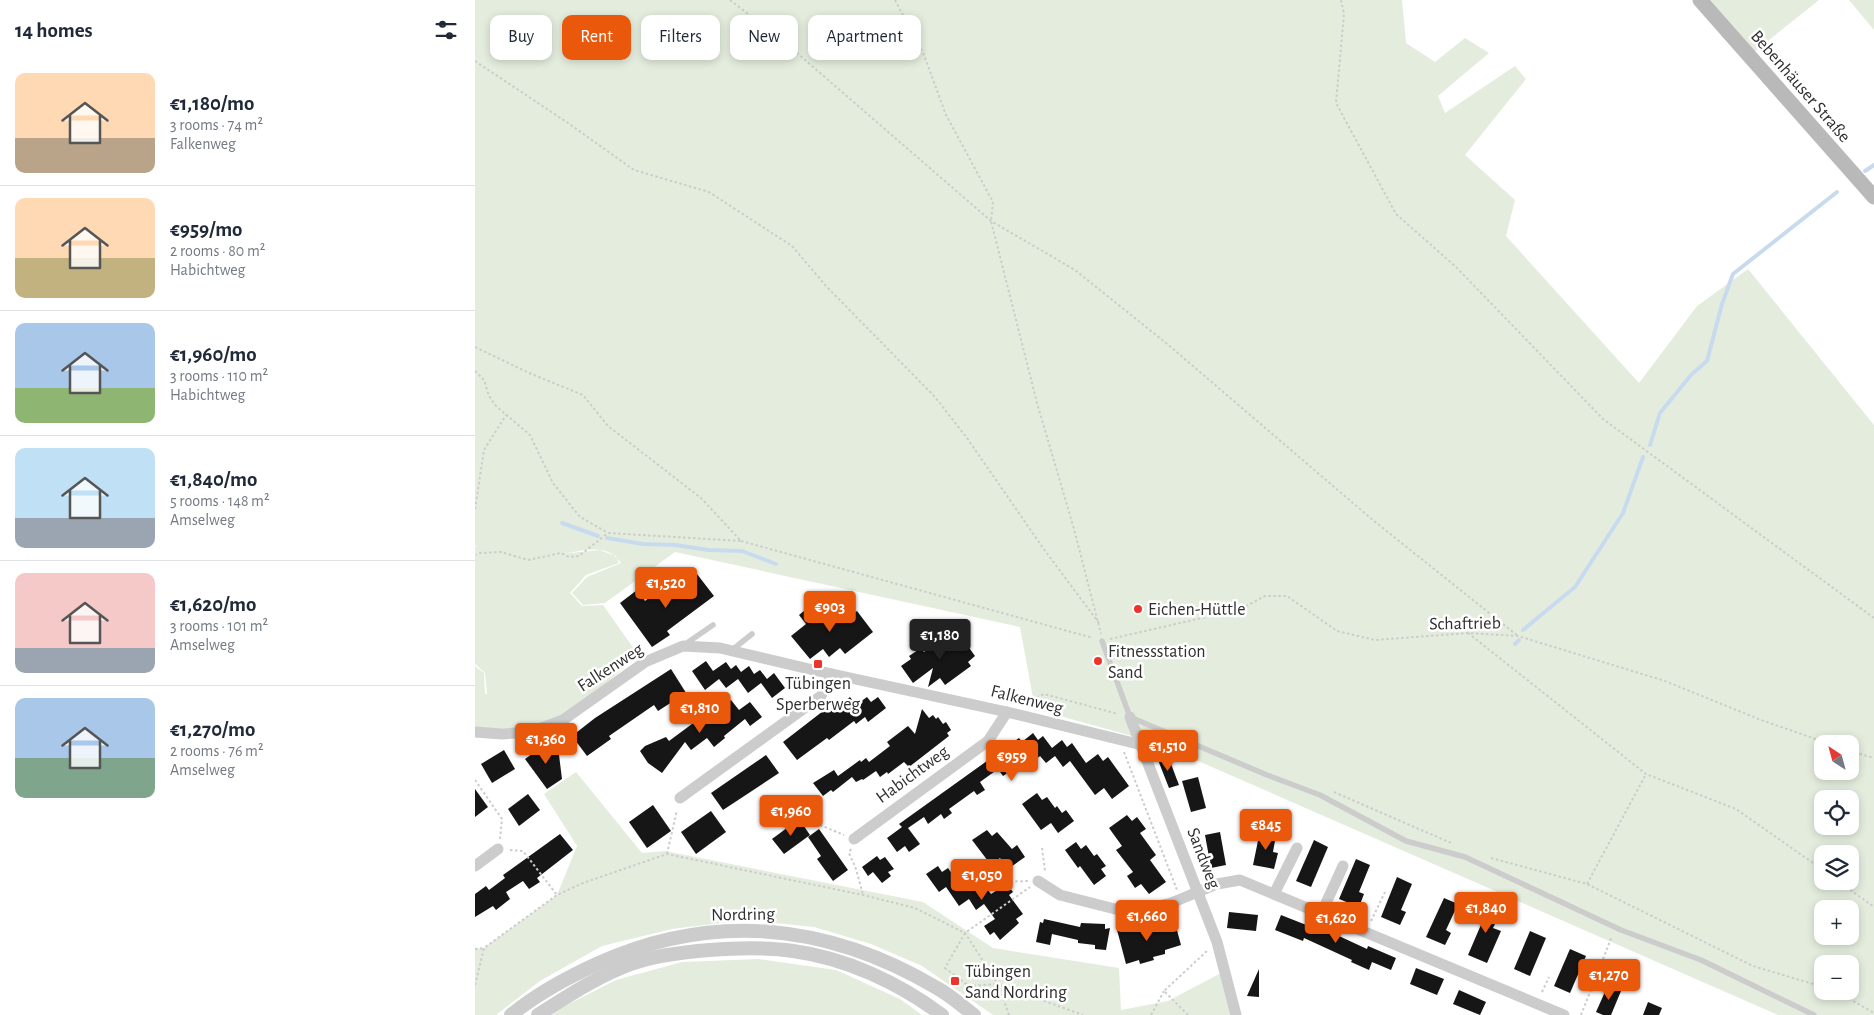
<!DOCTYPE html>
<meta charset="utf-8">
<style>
:root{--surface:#fff;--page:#f2f2f3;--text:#1f2937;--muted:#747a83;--line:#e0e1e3;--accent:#ea580c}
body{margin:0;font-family:"Alegreya Sans",sans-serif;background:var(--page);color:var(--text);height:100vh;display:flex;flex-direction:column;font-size:19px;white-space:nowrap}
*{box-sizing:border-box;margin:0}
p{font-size:16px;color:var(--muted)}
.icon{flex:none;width:28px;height:28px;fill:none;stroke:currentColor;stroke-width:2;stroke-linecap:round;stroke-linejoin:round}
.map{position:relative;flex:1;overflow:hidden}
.sheet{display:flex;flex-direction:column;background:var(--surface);width:475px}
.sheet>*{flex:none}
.banner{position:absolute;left:15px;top:15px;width:475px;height:45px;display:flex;gap:10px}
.needle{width:32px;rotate:324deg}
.fabs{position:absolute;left:1339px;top:735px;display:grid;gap:10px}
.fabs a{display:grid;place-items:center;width:45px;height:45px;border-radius:10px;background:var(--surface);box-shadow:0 2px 8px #0003;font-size:25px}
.price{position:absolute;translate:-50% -42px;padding:0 11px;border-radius:5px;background:var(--accent);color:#fff;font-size:16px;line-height:32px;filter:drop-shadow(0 1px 2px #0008)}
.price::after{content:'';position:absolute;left:50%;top:30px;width:15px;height:11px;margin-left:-8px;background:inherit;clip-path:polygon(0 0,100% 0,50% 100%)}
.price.selected{background:#222;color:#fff}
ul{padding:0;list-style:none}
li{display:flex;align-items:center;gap:15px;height:125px;padding:0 15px}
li+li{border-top:1px solid var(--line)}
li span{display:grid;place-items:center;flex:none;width:140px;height:100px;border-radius:10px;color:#555}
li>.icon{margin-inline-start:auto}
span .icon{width:60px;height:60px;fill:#fffc;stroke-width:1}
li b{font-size:21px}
h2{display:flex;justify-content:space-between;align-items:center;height:60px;padding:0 15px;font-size:21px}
.chip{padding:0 18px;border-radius:10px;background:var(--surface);box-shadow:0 2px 8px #0003;font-size:18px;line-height:45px}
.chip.selected{background:var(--accent);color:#fff}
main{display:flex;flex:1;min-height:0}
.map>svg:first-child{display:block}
.green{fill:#e4eddd;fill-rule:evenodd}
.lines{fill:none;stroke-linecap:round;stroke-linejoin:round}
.stream{stroke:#c8dbee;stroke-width:4}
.building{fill:#161616}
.path{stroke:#ccc;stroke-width:2;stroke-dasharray:2.5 2.5;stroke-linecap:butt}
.service{stroke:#ccc;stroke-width:5.5}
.minor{stroke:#ccc;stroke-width:11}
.tertiary{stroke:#ccc;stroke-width:14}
.secondary{stroke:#b9b9b9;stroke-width:15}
.poi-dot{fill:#ed332b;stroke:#fff;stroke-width:2}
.labels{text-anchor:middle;stroke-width:5;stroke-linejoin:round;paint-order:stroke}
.street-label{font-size:18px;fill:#2f2f2f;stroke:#fff}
.poi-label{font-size:18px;fill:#2f2f2f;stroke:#fff;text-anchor:start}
</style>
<main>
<section class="sheet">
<h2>14 homes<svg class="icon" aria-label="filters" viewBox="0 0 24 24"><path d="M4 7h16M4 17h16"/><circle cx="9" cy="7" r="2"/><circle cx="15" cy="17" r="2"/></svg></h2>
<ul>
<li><span style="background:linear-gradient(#ffd9b3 65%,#b9a48a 0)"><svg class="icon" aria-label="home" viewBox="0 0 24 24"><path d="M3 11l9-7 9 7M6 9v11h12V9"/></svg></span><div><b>€1,180/mo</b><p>3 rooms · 74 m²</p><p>Falkenweg</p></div></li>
<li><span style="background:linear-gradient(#ffd9b3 60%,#c2b280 0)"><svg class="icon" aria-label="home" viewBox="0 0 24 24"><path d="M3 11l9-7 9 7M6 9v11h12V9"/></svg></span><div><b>€959/mo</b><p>2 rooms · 80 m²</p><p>Habichtweg</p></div></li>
<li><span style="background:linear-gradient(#a9c7e8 65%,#8fb573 0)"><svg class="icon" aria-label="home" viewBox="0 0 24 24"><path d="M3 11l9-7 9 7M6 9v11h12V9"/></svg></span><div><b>€1,960/mo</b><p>3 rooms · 110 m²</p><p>Habichtweg</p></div></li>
<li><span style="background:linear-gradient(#bfe0f5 70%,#9aa5b1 0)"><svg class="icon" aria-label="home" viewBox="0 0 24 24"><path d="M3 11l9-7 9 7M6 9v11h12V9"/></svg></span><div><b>€1,840/mo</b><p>5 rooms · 148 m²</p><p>Amselweg</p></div></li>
<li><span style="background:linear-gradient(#f6c9c9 75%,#9aa5b1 0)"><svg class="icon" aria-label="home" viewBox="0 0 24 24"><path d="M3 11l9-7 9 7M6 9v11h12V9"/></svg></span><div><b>€1,620/mo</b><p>3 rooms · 101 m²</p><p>Amselweg</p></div></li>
<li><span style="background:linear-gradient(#a9c7e8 60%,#7fa58c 0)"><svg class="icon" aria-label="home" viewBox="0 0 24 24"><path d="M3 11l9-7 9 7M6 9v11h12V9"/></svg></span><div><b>€1,270/mo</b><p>2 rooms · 76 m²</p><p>Amselweg</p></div></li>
</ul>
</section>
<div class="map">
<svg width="1399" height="1015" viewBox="0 0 1399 1015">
<rect width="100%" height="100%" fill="#fff"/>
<g class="green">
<path d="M0 0H927L931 43 960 62 990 38 1014 53 963 96 970 113 1040 66 1051 79 990 155 1040 200 1031 236 1164 383 1222 306 1273 269 1399 425V1015H1303L682 743 560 709 545 627 200 552 130 603 108 605 97 593 112 577 146 563C132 542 108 551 86 554L124 550 141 556 144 563 111 575 95 593 107 606 128 605 164 656C137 677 95 717 62 725 42 730 21 728 0 728V666L9 673 10 694H12L10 673 0 664V546L3 547 0 545ZM1348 744H1375V771H1348ZM1348 799H1375V826H1348ZM1348 854H1375V881H1348ZM1348 909H1375V936H1348ZM1348 964H1375V991H1348Z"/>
<path d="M1225 0H1344L1274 56Z"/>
<path d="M1374 0H1399V30Z"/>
<path d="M101 772 167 853 190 851 448 902 518 948 644 968 646 1010 693 1001 746 973 756 1015H518L447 966 396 944 339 927 271 920 197 929 127 946 65 981 21 1015H0V949L9 948 82 895 102 846 69 794Z"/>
<path d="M284 959 361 970 425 999 447 1015H77L86 1008 141 980 207 962Z"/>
</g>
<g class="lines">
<g class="stream">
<path d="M1390 171 1399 165"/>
<path d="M1175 445 1185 413 1216 375 1232 361 1247 304 1258 274 1362 192"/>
<path d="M87 523 123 536"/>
<path d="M132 538 168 544 200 545 234 550 267 551 301 564"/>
<path d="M1048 630 1100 587 1148 513 1168 457"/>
<path d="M1040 644 1044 640"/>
</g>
</g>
<g class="building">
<path d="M222 574 239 596 192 631 195 635 177 647 145 603 162 590 170 601 185 590 190 597Z"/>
<path d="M335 606 347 621 362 608 371 619 382 611 398 632 370 654 365 648 354 657 348 649 335 659 316 636 331 624 324 615Z"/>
<path d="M471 635 479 645 487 638 500 656 493 662 496 666 470 685 465 678 453 687 458 668 438 683 426 666 436 659 434 656 446 648 449 652Z"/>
<path d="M231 661 238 671 251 662 256 669 261 665 266 672 274 666 279 674 285 670 292 679 299 673 310 688 297 698 286 683 273 693 263 679 251 688 244 679 230 690 217 671Z"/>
<path d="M196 669 213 696 199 705 197 702 183 711 179 705 134 736 136 739 112 756 97 736 120 718Z"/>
<path d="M375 697 381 705 392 697 396 702 403 697 411 708 393 722 390 717 381 724 379 721 354 740 352 738 322 760 308 742 352 708 355 712Z"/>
<path d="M256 700 264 710 275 702 287 717 275 726 270 719 249 736 250 738 239 747 232 738 216 750 210 742 187 773 173 763 165 751 170 746 191 737 194 741 221 721 223 724Z"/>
<path d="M447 709 454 718 458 715 461 719 463 717 468 724 471 722 476 730 472 733 474 736 434 767 429 762 413 774 412 772 405 777 401 771 388 780 387 779 381 782 377 777 358 792 356 790 348 796 338 783 359 770 363 776 385 760 386 762 391 758 394 762 415 746 412 742 433 726 440 734Z"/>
<path d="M558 733 563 740 568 736 577 748 587 740 592 747 597 743 611 763 623 754 628 761 633 757 654 786 637 799 629 788 620 795 595 761 588 767 580 756 571 763 565 756 560 760 552 749 532 763 537 770 528 776 523 769 505 782 510 790 502 795 499 791 474 809 477 813 469 819 466 814 453 824 449 817 433 828 445 844 434 852 430 846 422 852 412 838 427 827 424 824 544 738 547 742Z"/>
<path d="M75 741 84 755 87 779 72 789 50 759Z"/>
<path d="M29 750 40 769 17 783 6 764Z"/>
<path d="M291 755 304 773 248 810 236 793Z"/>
<path d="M693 756 704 785 694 788 683 760Z"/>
<path d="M723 777 731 808 716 812 707 781Z"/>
<path d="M0 789 13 807 0 817Z"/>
<path d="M562 793 567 800 572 797 580 808 582 806 587 813 591 810 599 821 583 833 576 823 566 830 547 804Z"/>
<path d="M53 794 65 810 44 826 33 809Z"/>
<path d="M178 805 196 831 172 848 154 822Z"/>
<path d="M236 811 251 832 221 854 206 832Z"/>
<path d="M652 815 657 821 662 817 671 829 665 833 681 855 675 860 691 882 674 894 666 884 660 888 652 876 658 872 641 850 647 846 634 828Z"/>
<path d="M324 819 335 835 309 854 297 839Z"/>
<path d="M344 829 373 870 358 881 342 859 346 856 333 837Z"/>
<path d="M512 830 517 836 522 832 537 849 542 845 550 857 533 869 525 858 516 865 497 840Z"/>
<path d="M785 831 801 835 798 852 803 853 799 869 778 865Z"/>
<path d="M745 832 751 865 736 868 730 835Z"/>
<path d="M85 834 98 850 62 878 65 882 54 889 48 881 31 892 35 899 21 910 18 906 0 917V894L11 886 14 890 30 878 28 875Z"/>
<path d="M839 840 853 847 836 887 821 881Z"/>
<path d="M601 842 606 849 611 845 619 856 622 854 631 866 626 869 631 876 619 885 605 866 603 868 590 850Z"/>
<path d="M402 856 405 860 410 857 419 869 413 872 416 876 407 883 398 872 393 876 387 867Z"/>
<path d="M881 859 895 865 884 892 889 894 884 907 864 899Z"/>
<path d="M463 866 467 872 473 868 489 891 501 883 505 890 510 886 516 894 532 884 538 892 534 895 548 914 541 919 544 923 525 940 519 932 515 935 509 926 520 919 509 904 501 910 494 899 484 906 471 887 464 892 451 874Z"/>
<path d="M922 877 937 884 926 910 931 912 925 925 906 917Z"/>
<path d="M969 898 983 904 971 930 976 933 970 945 951 937Z"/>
<path d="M1009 901 1027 910 1018 928 1026 931 1012 963 993 955 1011 913 1005 910Z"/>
<path d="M754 912 783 915 781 931 752 928Z"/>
<path d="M806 915 849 932 851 930 892 949 893 946 921 958 916 970 897 962 894 970 876 962 877 960 829 938 828 941 800 930Z"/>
<path d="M569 919 605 927 606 923 630 924V929L635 928 631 950 620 949V945L603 943V940L577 934 575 945 561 942 565 922 568 923Z"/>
<path d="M657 921 660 932 668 930V932L700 923 706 945 690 950V954L678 957 679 960 665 964 664 960 651 964 641 926Z"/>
<path d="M1055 931 1071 938 1055 976 1039 969Z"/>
<path d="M1095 949 1111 956 1095 993 1079 986Z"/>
<path d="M941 968 969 979 962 995 935 984Z"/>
<path d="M784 969V997L772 996Z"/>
<path d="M1133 985 1146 991 1136 1015H1128L1121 1012Z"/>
<path d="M984 990 1011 1002 1005 1015 978 1004Z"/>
<path d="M1173 1002 1187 1008 1184 1015H1168Z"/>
</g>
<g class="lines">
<g class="path">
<path d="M255 0 307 40 516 221 600 270 691 343 899 521 1043 636"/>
<path d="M420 0 449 55 471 115 518 202 516 221 562 403 599 529 626 634"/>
<path d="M866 0 869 14 861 103 921 214 981 267 1128 419 1399 618"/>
<path d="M0 61 93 123 159 170 234 192 317 246 351 286 460 397 492 438 568 548 624 623"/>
<path d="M0 347 54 373 108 395 133 426 226 498 266 541 133 533 104 556 94 557 86 553 53 560 26 552 4 553 1 555"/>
<path d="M0 371 9 380 14 396 21 406 55 435 78 483 105 517 133 533"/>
<path d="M0 509 9 450 31 415"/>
<path d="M266 541 618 638"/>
<path d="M993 633 1171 774 1261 809 1348 870"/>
<path d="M635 639 766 609 790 596H812L862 631 900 640 993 633 1043 636 1190 681 1286 720 1355 744"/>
<path d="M548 704 569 694 643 714"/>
<path d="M1375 751 1399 758"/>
<path d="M649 752 702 890"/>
<path d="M0 780 27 819 25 839"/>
<path d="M859 792 976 843"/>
<path d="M345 825 369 835"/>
<path d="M567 848 570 871"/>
<path d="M376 849 374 853 381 869 388 895"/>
<path d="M35 850 48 851 82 895"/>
<path d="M192 854 202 810"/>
<path d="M1016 858 1112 884 1278 966 1348 987"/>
<path d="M477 872 484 865 520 882 553 881"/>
<path d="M1363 881 1399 907"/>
<path d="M1112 884 1171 774"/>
<path d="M896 921 910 892"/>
<path d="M0 949 9 948"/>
<path d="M0 985 9 948 82 895 108 883 192 854 388 895 440 908 490 933 523 984 608 1015"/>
<path d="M1361 991 1399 1013"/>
<path d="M1067 992 1074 977"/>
<path d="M534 1015 523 984 494 986 470 968 490 933 555 887"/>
<path d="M676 1015 689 991"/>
<path d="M713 1015 689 991 732 951"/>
<path d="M1106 1015 1137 936"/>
</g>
<g class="service">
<path d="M627 641 655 717 792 775 845 795 931 841 990 857 1146 930 1226 960 1339 1015"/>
<path d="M209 645 238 625"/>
<path d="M257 650 277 634"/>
</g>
<g class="minor">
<path d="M655 717 742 942 761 1015"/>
<path d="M0 732 27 734 56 732 88 720 170 662 208 646 245 648 334 669 532 712 667 745"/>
<path d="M205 798 346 696 357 674"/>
<path d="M379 839 513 741 532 712"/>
<path d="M0 866 23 849"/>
<path d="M563 881 585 895 644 910 660 912 696 903 742 884 765 880 1089 1015"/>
<path d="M799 894 822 848"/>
<path d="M846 914 868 866"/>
</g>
<g class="tertiary">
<path d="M36 1015C63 993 93 977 124 963 240 911 354 924 462 988 475 995 487 1006 499 1015"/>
<path d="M63 1015C93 996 123 976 156 964 181 955 209 952 235 950 262 948 290 947 318 951 371 958 424 983 467 1015"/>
</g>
<path class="secondary" d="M1225 0 1399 197"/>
</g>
<g class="poi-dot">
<circle cx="663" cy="609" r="5"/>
<circle cx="623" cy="661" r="5"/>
<rect x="338" y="659" width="10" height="10" rx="2.5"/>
<rect x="475" y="976" width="10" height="10" rx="2.5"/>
</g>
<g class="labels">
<g class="street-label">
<text transform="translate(1326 86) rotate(49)" y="6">Bebenhäuser Straße</text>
<text transform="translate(990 623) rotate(-1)" y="6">Schaftrieb</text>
<text transform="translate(135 667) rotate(-33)" y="6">Falkenweg</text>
<text transform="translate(552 699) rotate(14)" y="6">Falkenweg</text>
<text transform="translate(437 774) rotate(-36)" y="6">Habichtweg</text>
<text transform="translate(729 858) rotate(69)" y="6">Sandweg</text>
<text transform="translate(268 914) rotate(-1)" y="6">Nordring</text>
</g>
<g class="poi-label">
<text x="673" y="615">Eichen-Hüttle</text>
<text x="633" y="657">Fitnessstation<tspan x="633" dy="21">Sand</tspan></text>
<text x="343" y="689" text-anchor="middle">Tübingen<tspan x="343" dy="21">Sperberweg</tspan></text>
<text x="490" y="977">Tübingen<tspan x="490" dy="21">Sand Nordring</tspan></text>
</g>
</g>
</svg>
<div class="fabs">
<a><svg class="needle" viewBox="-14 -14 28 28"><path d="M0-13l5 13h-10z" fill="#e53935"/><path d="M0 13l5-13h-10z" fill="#747a83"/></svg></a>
<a><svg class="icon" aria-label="locate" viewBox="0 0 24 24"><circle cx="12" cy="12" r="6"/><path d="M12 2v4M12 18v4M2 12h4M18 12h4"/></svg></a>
<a><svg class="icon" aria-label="layers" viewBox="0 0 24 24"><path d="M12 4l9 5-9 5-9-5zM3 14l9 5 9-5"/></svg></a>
<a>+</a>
<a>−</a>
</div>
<b class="price" style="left:191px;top:609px">€1,520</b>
<b class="price" style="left:355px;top:633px">€903</b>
<b class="price selected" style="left:465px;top:661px">€1,180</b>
<b class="price" style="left:225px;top:734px">€1,810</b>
<b class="price" style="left:71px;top:765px">€1,360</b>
<b class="price" style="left:693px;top:772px">€1,510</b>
<b class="price" style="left:537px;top:782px">€959</b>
<b class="price" style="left:316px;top:837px">€1,960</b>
<b class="price" style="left:791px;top:851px">€845</b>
<b class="price" style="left:507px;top:901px">€1,050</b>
<b class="price" style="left:1011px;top:934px">€1,840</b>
<b class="price" style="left:672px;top:942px">€1,660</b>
<b class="price" style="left:861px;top:944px">€1,620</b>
<b class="price" style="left:1134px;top:1001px">€1,270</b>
<div class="banner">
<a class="chip">Buy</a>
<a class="chip selected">Rent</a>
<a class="chip">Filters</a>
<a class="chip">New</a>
<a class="chip">Apartment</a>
</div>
</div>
</main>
